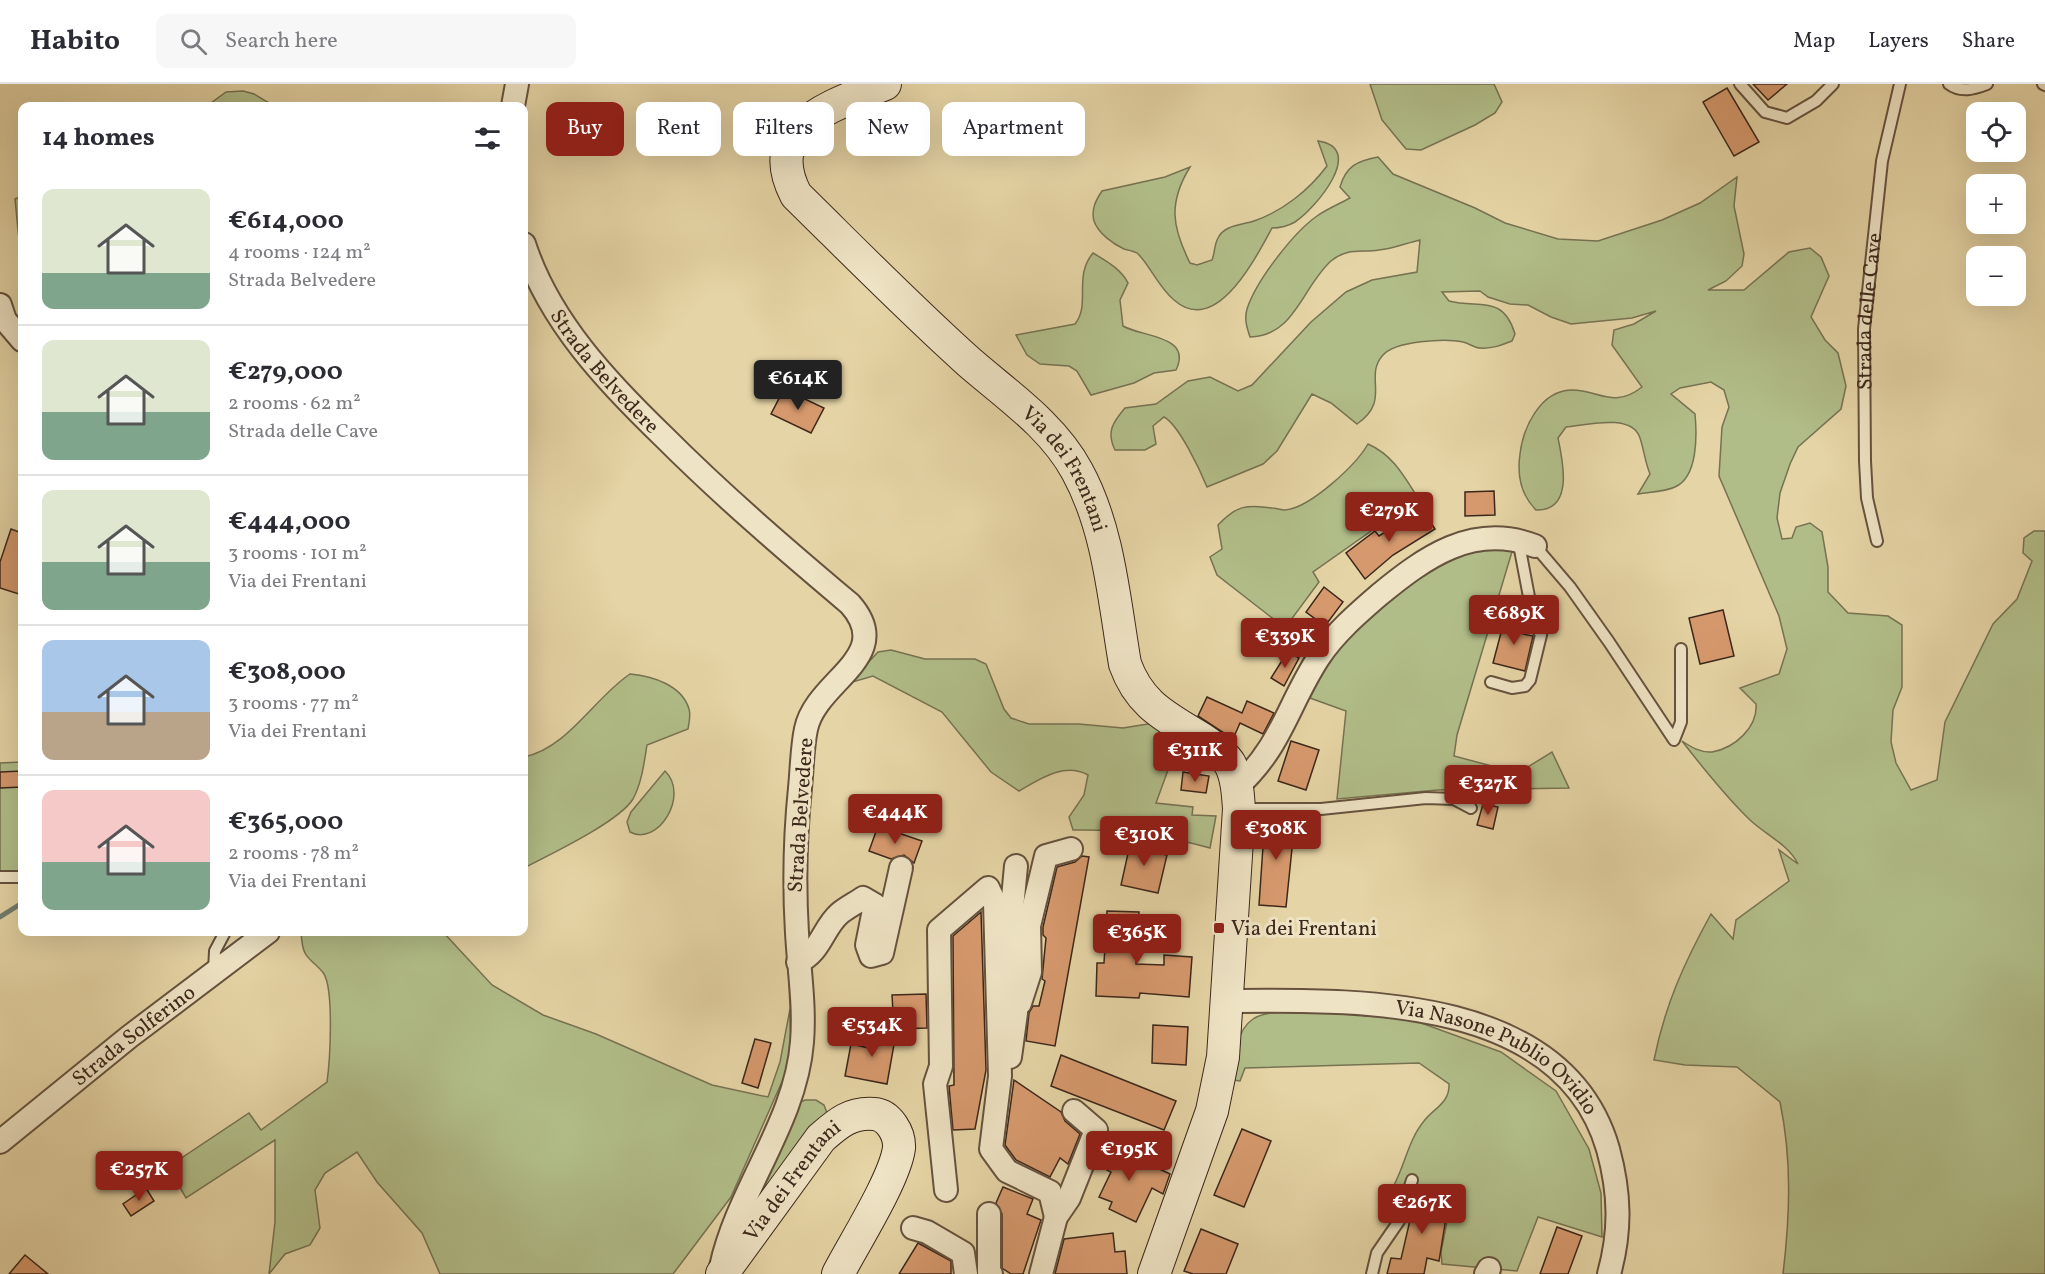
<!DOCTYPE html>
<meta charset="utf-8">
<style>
:root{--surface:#fff;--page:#f7f7f7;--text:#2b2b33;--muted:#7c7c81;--line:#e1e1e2;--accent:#8f2418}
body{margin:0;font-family:Vollkorn,serif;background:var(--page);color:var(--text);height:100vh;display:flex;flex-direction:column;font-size:22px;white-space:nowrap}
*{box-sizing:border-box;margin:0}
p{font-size:20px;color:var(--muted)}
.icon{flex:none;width:33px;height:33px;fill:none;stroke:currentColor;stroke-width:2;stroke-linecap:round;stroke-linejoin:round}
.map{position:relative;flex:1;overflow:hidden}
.drawer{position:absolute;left:18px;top:18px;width:510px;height:834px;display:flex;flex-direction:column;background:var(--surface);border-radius:12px;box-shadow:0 6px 24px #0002}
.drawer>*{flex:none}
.hud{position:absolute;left:546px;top:18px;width:570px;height:54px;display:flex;gap:12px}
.fabs{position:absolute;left:1966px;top:18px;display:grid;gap:12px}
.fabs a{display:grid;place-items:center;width:60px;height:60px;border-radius:12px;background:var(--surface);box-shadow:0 6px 24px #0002;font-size:30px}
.price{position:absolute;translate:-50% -51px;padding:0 14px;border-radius:6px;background:var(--accent);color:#fff;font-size:20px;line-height:39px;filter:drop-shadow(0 2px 3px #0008)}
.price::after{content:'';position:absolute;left:50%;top:36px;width:18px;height:14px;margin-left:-9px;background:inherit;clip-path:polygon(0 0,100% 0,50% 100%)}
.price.selected{background:#222;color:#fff}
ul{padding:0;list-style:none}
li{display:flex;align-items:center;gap:18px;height:150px;padding:0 24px}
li+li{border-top:2px solid var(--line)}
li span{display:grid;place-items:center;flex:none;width:168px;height:120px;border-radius:12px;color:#555}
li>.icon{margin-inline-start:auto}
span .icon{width:72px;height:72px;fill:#fffc;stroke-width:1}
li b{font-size:26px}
h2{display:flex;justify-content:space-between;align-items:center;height:72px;padding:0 24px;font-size:26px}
.tag{padding:0 21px;border-radius:12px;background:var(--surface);box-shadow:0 6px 24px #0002;font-size:21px;line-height:54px}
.tag.selected{background:var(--accent);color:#fff}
header{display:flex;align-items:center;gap:36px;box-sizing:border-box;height:84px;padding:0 30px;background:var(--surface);border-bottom:2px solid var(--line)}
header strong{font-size:28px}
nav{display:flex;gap:33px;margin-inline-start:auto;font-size:21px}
.search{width:420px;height:54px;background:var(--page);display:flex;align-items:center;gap:15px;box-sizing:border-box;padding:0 21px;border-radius:12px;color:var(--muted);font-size:22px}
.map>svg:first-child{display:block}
.green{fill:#b1bd88;stroke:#767252;stroke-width:1.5}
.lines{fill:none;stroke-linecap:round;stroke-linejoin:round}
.stream{stroke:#727e71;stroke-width:5}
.building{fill:#d6996d;stroke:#3c271b;stroke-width:1.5}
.service-casing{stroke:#66523e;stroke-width:14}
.minor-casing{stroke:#66523e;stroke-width:26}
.secondary-casing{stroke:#3c271b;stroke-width:34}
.service{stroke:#eee3c4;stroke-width:10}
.minor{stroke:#eee3c4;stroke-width:22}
.secondary{stroke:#eee3c4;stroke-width:32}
.poi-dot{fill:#8f2418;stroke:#eee3c4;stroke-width:2}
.labels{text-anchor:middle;stroke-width:6;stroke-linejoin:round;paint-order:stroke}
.street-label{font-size:21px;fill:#3c271b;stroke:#eee3c4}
.poi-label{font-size:21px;fill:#3c271b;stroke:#eee3c4;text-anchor:start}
</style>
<header>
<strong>Habito</strong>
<div class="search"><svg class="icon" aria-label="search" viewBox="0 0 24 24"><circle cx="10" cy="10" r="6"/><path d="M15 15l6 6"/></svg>Search here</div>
<nav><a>Map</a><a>Layers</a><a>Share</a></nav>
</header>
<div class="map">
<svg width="2045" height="1190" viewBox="0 0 2045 1190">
<rect width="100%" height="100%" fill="#e5d4a5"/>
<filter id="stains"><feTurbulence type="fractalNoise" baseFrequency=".00333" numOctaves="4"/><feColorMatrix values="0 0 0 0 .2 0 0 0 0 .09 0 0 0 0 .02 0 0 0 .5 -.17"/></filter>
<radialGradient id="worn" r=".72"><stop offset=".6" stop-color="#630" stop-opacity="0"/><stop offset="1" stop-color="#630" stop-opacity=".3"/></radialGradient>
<g class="green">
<path d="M1370 0H1494L1502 18 1495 29 1475 41 1421 66 1406 65 1382 36Z"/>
<path d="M243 7 254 10 274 22H207L226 8Z"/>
<path d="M1318 57C1367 64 1315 125 1295 138 1288 142 1280 144 1272 144 1255 175 1216 253 1174 216 1158 203 1148 178 1137 169 1134 167 1128 166 1124 165 1113 160 1098 149 1094 137 1091 125 1096 116 1102 107L1165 93 1190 83C1168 119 1172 143 1190 179L1197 181 1212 176C1215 169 1214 161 1218 154 1224 141 1242 141 1254 137 1283 127 1309 106 1327 82Z"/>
<path d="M1378 73 1393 90 1475 124 1505 139 1558 155 1598 157 1662 136 1700 119 1737 93 1734 122 1744 170 1742 182 1726 197 1708 206H1744L1789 168 1810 164 1821 173 1829 192 1811 233 1825 256 1838 269 1846 302 1841 325 1798 363 1790 380 1780 409 1777 434 1782 455 1792 454 1796 443 1810 439 1822 448 1828 483V508L1848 529 1888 532 1902 541V603L1893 626 1891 658 1896 679 1911 706 1937 696 1945 638 1993 540 2017 515 2032 477 2023 469 2024 454 2034 447H2045V1190H1783C1790 1131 1792 1076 1780 1018L1737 983 1685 981 1654 976C1665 921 1684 879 1711 830L1733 855 1736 836 1789 797 1779 766 1798 780C1788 760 1766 751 1750 736 1725 712 1703 684 1682 657 1691 663 1701 669 1712 668 1735 664 1758 643 1756 620L1740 604 1779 590 1787 565 1779 532 1719 392 1722 343 1729 323 1724 306 1711 298 1680 304 1671 310 1695 330C1697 351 1698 393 1675 403 1664 408 1649 408 1638 410L1650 390C1645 378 1644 366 1640 354 1632 329 1586 341 1566 343L1558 354C1563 378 1574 427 1536 426 1521 411 1517 391 1520 370 1523 344 1540 307 1571 306 1597 305 1613 326 1642 303L1612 261 1614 246 1634 240 1656 227 1632 234 1571 240 1551 233 1528 221 1510 220 1488 213 1480 207 1442 208 1449 217C1479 225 1503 210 1515 250L1512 257C1502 261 1492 265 1480 264 1474 264 1469 259 1463 258 1445 254 1395 257 1383 271 1363 293 1392 316 1357 340L1331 319 1312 310 1277 367 1263 380 1207 403C1200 386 1179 341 1164 333L1153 342 1156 360 1145 366H1115C1106 348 1113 338 1125 324L1156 320 1188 297 1210 293 1238 307 1252 301 1311 238 1346 208 1372 196 1417 188 1420 156C1406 159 1393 165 1379 166 1361 169 1348 163 1331 177 1302 203 1295 252 1250 253 1247 244 1244 235 1247 225 1256 197 1293 149 1317 132 1327 125 1339 120 1350 114L1340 103C1346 82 1357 77 1378 73Z"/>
<path d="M22 112V176H21L15 115Z"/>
<path d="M1093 169C1106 177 1121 185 1128 199L1120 216 1123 242C1141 253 1193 251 1176 286L1154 289 1134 299 1091 311 1077 287 1069 282 1040 280 1027 271 1016 251 1075 240C1091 220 1073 193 1093 169Z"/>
<path d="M1368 360C1393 371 1404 392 1418 414L1313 488 1319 498 1285 544 1217 491 1210 473 1222 465 1218 441C1236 422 1246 420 1272 424 1276 424 1281 426 1285 426 1310 424 1356 381 1368 360Z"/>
<path d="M1492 460 1514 461 1457 651 1454 672 1518 689 1552 668 1569 704 1438 706 1337 715 1346 627 1310 614 1327 578 1353 543 1438 478Z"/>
<path d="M891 566 925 575H975L986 580 1004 625 1011 634 1029 640H1079L1123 644 1160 638 1199 661 1197 675 1191 682 1168 686 1156 719 1193 723 1192 731 1216 732 1210 764C1163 751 1123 745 1073 746L1069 733 1084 711 1088 691C1064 678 1040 695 1019 707L991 688 942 628 873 592 849 599 878 568Z"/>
<path d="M630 590C652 592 682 601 689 625 691 631 689 639 688 645L647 661C644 679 642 698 633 715 619 738 549 771 524 784V673C569 663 594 614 630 590Z"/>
<path d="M22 678V787L0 788V679Z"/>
<path d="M665 687C690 711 658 763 630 748L627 738 631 728Z"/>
<path d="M302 848H443L492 901 543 931 596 950 712 1001 768 1013 780 978 790 925 791 964 784 993 731 1113 673 1190H440L422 1149 377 1098 357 1068 325 1089 315 1106 320 1144 310 1161 285 1170 269 1190 275 1138V1056L186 1114 168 1083 249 1029 261 1046 327 998C330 977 334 907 324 890 319 882 309 877 305 869 302 864 302 856 301 850Z"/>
<path d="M1294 925 1413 936 1501 968 1556 1007 1589 1065 1601 1109 1602 1153 1538 1133 1517 1187 1442 1180 1441 1168 1453 1108 1394 1101C1405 1080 1409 1055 1424 1037 1434 1024 1450 1019 1449 1000L1419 979 1245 984 1240 997 1233 996C1234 976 1235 947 1253 935 1262 928 1283 928 1294 925Z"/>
<path d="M805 1016H816L824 1021 827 1029 823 1039 742 1154 739 1124 796 1020Z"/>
</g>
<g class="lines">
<path class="stream" d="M0 833 22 819"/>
</g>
<g class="building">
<path d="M1753 0H1787L1768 16Z"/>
<path d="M1727 4 1759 58 1734 72 1703 18Z"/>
<path d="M784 305 824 324 811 349 771 330Z"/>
<path d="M1494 407 1495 431 1465 432V408Z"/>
<path d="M1422 425 1435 445 1393 471 1365 495 1346 469 1375 447 1379 452Z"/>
<path d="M11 445 22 449V511L0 504V478Z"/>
<path d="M1324 503 1343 518 1325 542 1306 528Z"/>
<path d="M1723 526 1734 572 1700 580 1689 534Z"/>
<path d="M1507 535 1526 539 1523 550 1533 552 1525 587 1493 579 1502 545 1505 546Z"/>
<path d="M1288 567 1299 574 1284 602 1271 594Z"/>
<path d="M1207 613 1242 629 1247 617 1274 629 1263 650 1240 639 1233 655 1198 632Z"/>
<path d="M1291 657 1319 666 1306 706 1278 697Z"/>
<path d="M22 687V703L0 704V688Z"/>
<path d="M1183 688 1209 692 1206 709 1181 706Z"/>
<path d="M1483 720 1498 723 1493 745 1477 741Z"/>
<path d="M1265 733 1295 735 1286 823 1259 821Z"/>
<path d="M878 742 922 757 914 779 904 771 891 775 869 767Z"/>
<path d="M1131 756 1158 762 1156 769 1167 771 1158 809 1121 801Z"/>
<path d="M1082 772 1089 773 1055 962 1026 957 1029 929 1033 922H1039L1045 897 1042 895 1046 854 1043 851V843L1057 783 1075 778Z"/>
<path d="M1107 827 1139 828 1136 880 1164 881V871L1192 873 1189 913 1140 909 1139 914 1096 912 1097 879H1104Z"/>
<path d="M981 828 986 986 975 1045 953 1046 949 1002 954 1001 953 852Z"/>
<path d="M926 910 927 944 894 945 892 911Z"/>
<path d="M1153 941 1188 943 1186 981 1152 979Z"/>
<path d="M873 944 896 949 887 1000 845 992 851 960 869 964Z"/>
<path d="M755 955 771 959 758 1004 742 999Z"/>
<path d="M1061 971 1176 1017 1164 1046 1051 1002Z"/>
<path d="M1014 996 1061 1028 1065 1037 1080 1050 1068 1080 1060 1074 1050 1093 1016 1076 1005 1061Z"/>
<path d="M1242 1045 1271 1057 1244 1123 1214 1111Z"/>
<path d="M1105 1059 1170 1090 1163 1110 1152 1104 1136 1138 1109 1125 1112 1118 1099 1113 1111 1088 1097 1081Z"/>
<path d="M1003 1103 1033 1115 1027 1130 1041 1136 1023 1190H1011L1002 1184V1130L996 1119Z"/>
<path d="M146 1104 154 1117 131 1132 123 1120Z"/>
<path d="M1417 1106 1449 1115 1439 1177 1427 1174 1424 1190H1387L1391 1174 1401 1175Z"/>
<path d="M1557 1143 1582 1152 1568 1190H1540Z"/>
<path d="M1201 1145 1238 1160 1226 1190H1193L1184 1187Z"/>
<path d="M1113 1149 1115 1168 1125 1167 1127 1190H1055L1064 1155Z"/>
<path d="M918 1159 951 1177V1190H899Z"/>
<path d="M25 1171 48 1190H9Z"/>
</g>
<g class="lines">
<g class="service-casing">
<g id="service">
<path d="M1740 0 1765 28 1787 34 1816 17 1833 0"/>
<path d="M1949 0C1961 9 1974 5 1987 0"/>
<path d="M2043 0 2045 1"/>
<path id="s1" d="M1877 457 1867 414 1865 377 1864 245 1882 77 1900 0"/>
<path d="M1535 462 1570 503 1609 558 1674 656 1681 638V565"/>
<path d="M1491 598 1512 604 1525 602 1530 596 1541 551 1534 539 1518 455"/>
<path d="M1242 725H1321L1426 714 1454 715 1471 724"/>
<path d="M0 793H22"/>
<path d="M214 887 215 867 225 848"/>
<path d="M1372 1190 1377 1169 1399 1137 1412 1096"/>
</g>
</g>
<g class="minor-casing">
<g id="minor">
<path d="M513 22 517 0"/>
<path id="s2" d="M524 160C549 237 607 298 664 353 723 412 786 466 850 520 897 573 816 596 806 645 802 664 802 684 800 704 795 753 794 800 797 849 799 885 805 922 802 958 796 1038 738 1105 721 1183"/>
<path d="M0 221 5 236 22 256"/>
<path d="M1237 703C1282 662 1288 620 1319 573 1335 549 1357 530 1379 511 1424 474 1473 438 1535 462"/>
<path d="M798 878C820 869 823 844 839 830 846 824 856 819 863 814L875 821 867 861 871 872 882 869 901 784"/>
<path id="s3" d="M1228 917C1356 916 1563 910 1608 1065 1620 1109 1621 1147 1609 1190"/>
<path d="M1020 919 1030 888 1029 842 1046 772 1071 765"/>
<path d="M1010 973 1016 929 1010 846 1016 782"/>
<path id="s4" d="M0 1058 129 953 268 848"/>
<path d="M946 1106 935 1000 941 982 939 846 988 804 995 819 1000 992 991 1065 1007 1087 1050 1108 1056 1133"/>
<path d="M989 1130V1188L991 1190"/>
<path d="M913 1144 927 1148 963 1169 966 1190"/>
<path d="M1041 1190 1056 1133 1069 1114 1096 1046 1074 1027"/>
<path d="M1486 1190 1489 1185"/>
</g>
</g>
<g class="secondary-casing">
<g id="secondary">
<path id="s5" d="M885 0C835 21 760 41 796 111 853 167 909 224 969 278 1007 311 1053 342 1077 387 1109 445 1114 516 1125 580 1140 622 1167 633 1202 655 1211 661 1224 670 1230 680 1237 693 1238 710 1239 725L1223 973 1212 1027 1154 1190"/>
<path id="s6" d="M722 1190 821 1054C837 1040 850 1028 874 1030 889 1031 900 1050 899 1064 895 1095 854 1159 838 1190"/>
</g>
</g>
<use href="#service" class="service"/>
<use href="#minor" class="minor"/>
<use href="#secondary" class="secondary"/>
</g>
<rect class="poi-dot" x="1213" y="838" width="12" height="12" rx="3"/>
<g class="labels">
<g class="street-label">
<text dy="7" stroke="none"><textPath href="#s1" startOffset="231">Strada delle Cave</textPath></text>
<text dy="7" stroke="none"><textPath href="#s2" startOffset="152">Strada Belvedere</textPath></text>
<text dy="7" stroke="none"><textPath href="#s5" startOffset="555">Via dei Frentani</textPath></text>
<text transform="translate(800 731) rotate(-86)" y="7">Strada Belvedere</text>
<text dy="7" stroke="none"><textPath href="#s4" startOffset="171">Strada Solferino</textPath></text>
<text dy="7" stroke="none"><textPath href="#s3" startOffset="284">Via Nasone Publio Ovidio</textPath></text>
<text dy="7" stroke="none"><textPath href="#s6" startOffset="117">Via dei Frentani</textPath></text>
</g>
<g class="poi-label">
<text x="1231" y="851">Via dei Frentani</text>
</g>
</g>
<rect width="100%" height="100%" filter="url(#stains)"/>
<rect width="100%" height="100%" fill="url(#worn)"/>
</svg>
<div class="fabs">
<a><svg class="icon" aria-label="locate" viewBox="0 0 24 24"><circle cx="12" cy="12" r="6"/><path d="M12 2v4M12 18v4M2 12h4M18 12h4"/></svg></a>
<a>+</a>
<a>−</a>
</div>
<b class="price selected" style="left:798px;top:327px">€614K</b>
<b class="price" style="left:1389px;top:459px">€279K</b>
<b class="price" style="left:1514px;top:562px">€689K</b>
<b class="price" style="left:1285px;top:585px">€339K</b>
<b class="price" style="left:1195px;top:699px">€311K</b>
<b class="price" style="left:1488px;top:732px">€327K</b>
<b class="price" style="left:895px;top:761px">€444K</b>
<b class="price" style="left:1276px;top:777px">€308K</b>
<b class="price" style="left:1144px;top:783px">€310K</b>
<b class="price" style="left:1137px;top:881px">€365K</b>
<b class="price" style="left:872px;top:974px">€534K</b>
<b class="price" style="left:1129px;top:1098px">€195K</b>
<b class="price" style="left:139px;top:1118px">€257K</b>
<b class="price" style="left:1422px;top:1151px">€267K</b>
<div class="hud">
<a class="tag selected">Buy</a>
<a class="tag">Rent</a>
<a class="tag">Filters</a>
<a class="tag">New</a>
<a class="tag">Apartment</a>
</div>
<section class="drawer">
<h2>14 homes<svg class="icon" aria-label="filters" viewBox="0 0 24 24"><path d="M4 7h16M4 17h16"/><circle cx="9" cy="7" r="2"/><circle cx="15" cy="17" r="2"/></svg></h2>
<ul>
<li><span style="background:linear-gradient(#dfe7d0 70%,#7fa58c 0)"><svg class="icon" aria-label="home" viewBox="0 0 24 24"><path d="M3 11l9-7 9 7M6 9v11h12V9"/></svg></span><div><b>€614,000</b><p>4 rooms · 124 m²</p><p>Strada Belvedere</p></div></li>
<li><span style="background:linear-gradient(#dfe7d0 60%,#7fa58c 0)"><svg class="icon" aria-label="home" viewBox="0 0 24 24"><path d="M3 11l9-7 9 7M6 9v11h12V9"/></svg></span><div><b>€279,000</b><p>2 rooms · 62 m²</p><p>Strada delle Cave</p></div></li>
<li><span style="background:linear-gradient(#dfe7d0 60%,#7fa58c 0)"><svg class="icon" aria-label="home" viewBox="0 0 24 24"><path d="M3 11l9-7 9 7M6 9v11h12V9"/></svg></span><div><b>€444,000</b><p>3 rooms · 101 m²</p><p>Via dei Frentani</p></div></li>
<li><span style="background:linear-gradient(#a9c7e8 60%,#b9a48a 0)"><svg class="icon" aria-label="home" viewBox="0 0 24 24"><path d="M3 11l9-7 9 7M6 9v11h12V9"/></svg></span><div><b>€308,000</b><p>3 rooms · 77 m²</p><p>Via dei Frentani</p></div></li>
<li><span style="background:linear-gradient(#f6c9c9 60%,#7fa58c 0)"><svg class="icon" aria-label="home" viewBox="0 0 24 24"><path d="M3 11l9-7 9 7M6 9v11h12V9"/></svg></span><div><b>€365,000</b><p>2 rooms · 78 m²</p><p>Via dei Frentani</p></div></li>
</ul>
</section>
</div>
